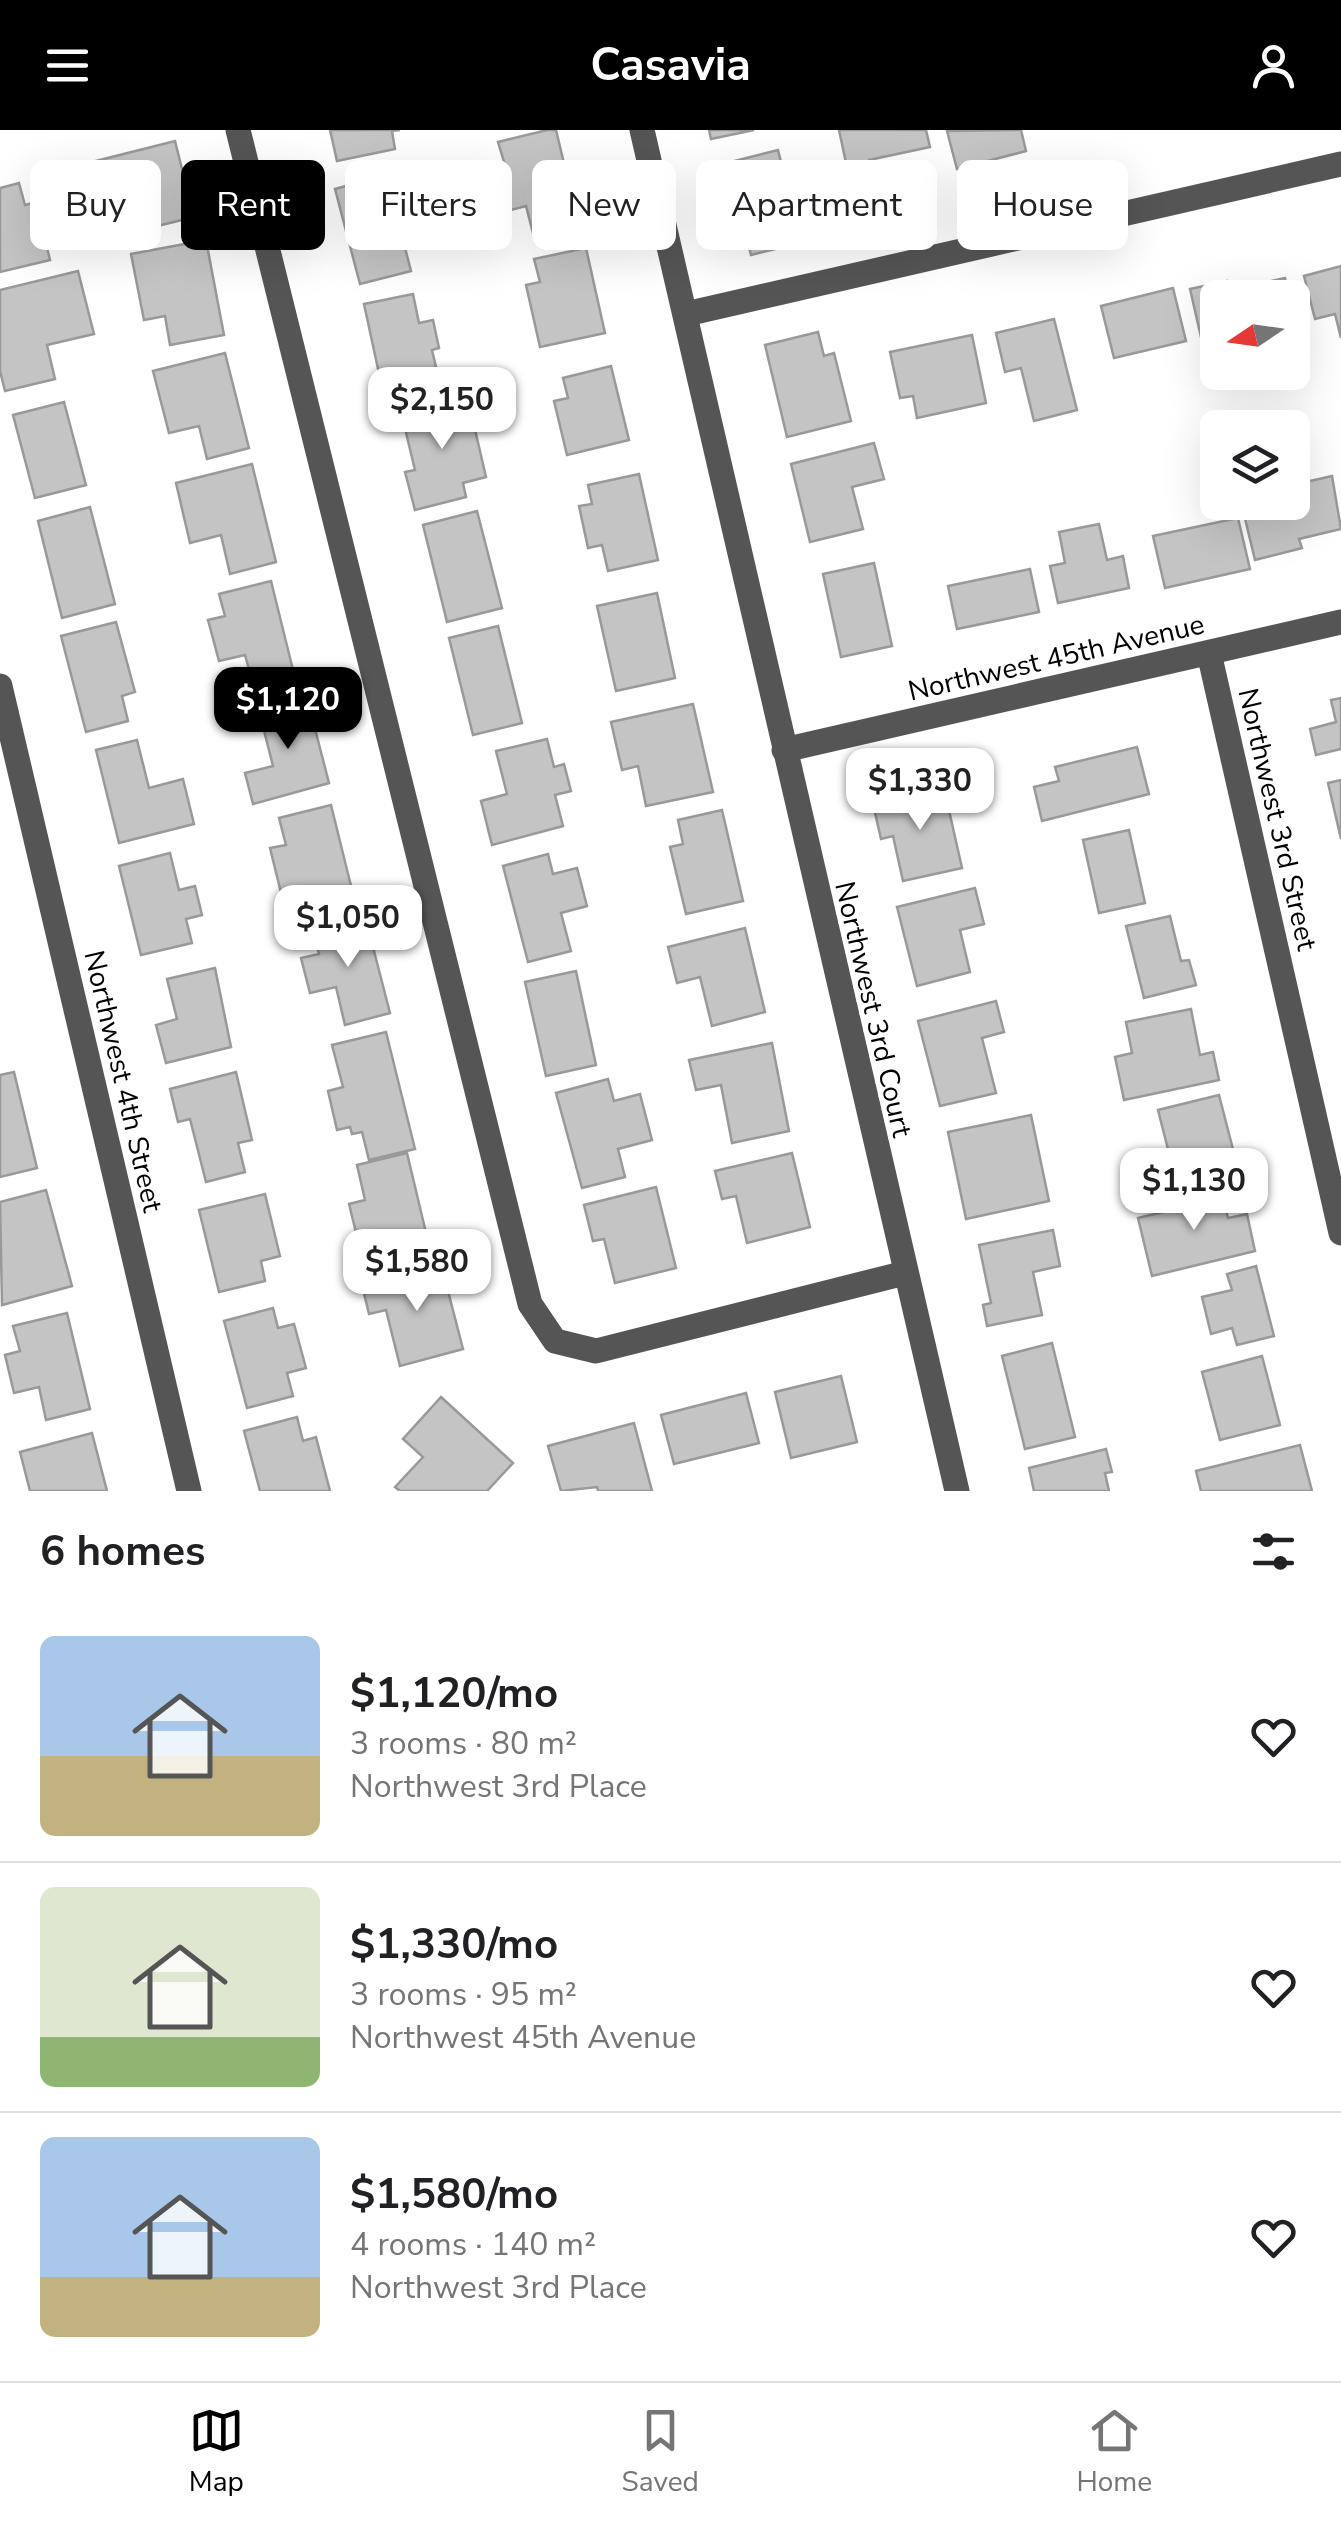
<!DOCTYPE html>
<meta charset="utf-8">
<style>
:root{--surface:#fff;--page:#f2f2f2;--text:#202124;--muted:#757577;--line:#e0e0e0;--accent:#000}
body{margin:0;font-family:"Nunito Sans",sans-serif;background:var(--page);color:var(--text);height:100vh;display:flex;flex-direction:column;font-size:38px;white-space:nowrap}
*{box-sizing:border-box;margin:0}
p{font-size:32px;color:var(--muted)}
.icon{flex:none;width:55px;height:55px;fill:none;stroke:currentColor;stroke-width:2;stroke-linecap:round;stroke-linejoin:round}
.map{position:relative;height:1361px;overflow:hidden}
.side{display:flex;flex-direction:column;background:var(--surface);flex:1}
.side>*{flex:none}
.guide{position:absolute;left:30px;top:30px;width:1282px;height:90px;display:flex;gap:20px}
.needle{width:65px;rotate:257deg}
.buttons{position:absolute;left:1200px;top:150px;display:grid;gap:20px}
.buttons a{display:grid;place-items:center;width:110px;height:110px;border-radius:15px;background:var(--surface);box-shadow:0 10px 40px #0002;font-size:50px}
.price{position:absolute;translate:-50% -85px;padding:0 22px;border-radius:20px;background:#fff;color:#222;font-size:32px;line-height:65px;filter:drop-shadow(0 2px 5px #0008)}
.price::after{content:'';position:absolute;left:50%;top:60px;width:30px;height:22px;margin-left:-15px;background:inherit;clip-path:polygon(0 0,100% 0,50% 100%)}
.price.on{background:var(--accent);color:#fff}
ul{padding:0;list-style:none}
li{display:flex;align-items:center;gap:30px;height:250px;padding:0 40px}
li+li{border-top:2px solid var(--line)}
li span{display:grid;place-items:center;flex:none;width:280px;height:200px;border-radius:15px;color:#555}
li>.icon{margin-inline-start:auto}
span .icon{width:120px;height:120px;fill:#fffc;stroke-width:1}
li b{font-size:42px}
h2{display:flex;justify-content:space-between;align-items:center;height:120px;padding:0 40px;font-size:42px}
.chip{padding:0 35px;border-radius:15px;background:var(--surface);box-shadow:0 10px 40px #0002;font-size:35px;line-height:90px}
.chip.on{background:var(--accent);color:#fff}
header{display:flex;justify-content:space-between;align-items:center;height:130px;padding:0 40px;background:var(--accent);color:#fff;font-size:45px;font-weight:700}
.tab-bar{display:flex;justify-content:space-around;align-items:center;height:140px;border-top:2px solid var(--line);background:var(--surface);font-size:28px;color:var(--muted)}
.tab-bar a{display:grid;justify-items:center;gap:5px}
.tab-bar .on{color:var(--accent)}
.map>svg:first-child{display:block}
.building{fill:#c4c4c4;stroke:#999;stroke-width:2.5}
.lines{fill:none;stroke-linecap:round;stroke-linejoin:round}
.minor{stroke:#555;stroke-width:25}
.labels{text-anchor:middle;stroke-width:10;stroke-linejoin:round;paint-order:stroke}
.street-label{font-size:28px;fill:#000;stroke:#fff}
</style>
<header><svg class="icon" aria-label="menu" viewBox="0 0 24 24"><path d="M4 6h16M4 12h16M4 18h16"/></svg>Casavia<svg class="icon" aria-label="person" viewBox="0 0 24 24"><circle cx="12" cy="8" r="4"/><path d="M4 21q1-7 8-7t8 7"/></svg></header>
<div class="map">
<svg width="1341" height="1361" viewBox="0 0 1341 1361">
<rect width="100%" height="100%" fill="#fff"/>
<g class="building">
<path d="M330 0H400L392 1 395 19 337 31Z"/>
<path d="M547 0H556L579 96 534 107 526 76 503 82 491 34 504 32 498 12Z"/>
<path d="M709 0H754L711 9Z"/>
<path d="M839 0H926L930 17 869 30 874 57 852 61Z"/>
<path d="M1021 0 1026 21 957 39 947 1Z"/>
<path d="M175 11 194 87 129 103 117 56 103 60 96 31Z"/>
<path d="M778 20 784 44 797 41 807 80 793 83 800 113 751 125 727 33Z"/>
<path d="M386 45 411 141 360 154 335 59Z"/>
<path d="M19 53 25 75 36 72 50 130 0 142V58Z"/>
<path d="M206 110 224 205 170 215 165 186 144 190 131 124Z"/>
<path d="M586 118 605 203 540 217 526 155 540 152 534 129Z"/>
<path d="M1341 136V208L1335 184 1315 189 1304 146Z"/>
<path d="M78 141 94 204 47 215 55 249 5 261 0 241V160Z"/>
<path d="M1285 148 1289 168H1257L1254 155Z"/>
<path d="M1227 151 1231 168H1218V242H1250L1219 250 1213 227 1206 229 1190 159Z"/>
<path d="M1173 158 1186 211 1114 228 1101 176Z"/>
<path d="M413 164 419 193 433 190 439 218 432 220 439 250 383 262 364 174Z"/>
<path d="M1292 181 1304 230 1292 233Z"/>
<path d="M1054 189 1077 280 1034 291 1021 238 1005 242 996 203Z"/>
<path d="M818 202 824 226 834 223 851 291 787 307 765 215Z"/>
<path d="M972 205 986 273 917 288 913 266 900 268 890 222Z"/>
<path d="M225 223 249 318 207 329 199 296 169 303 153 241Z"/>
<path d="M611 236 629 310 567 325 554 271 568 268 563 248Z"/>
<path d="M467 265 486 347 463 353 466 367 415 380 405 342 415 340 401 282Z"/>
<path d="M64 272 86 355 35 368 13 285Z"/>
<path d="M874 313 884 349 852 357 863 399 810 412 791 334Z"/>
<path d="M252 334 276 432 230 444 221 405 190 413 176 353Z"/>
<path d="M639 344 658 430 608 441 602 415 588 418 579 376 592 374 588 355Z"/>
<path d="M1332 346 1341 399 1299 409 1302 418 1255 430 1241 372H1292V355Z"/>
<path d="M90 377 115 474 62 488 38 391Z"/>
<path d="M477 381 502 478 447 492 423 395Z"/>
<path d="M1238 388 1250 439 1165 458 1153 406Z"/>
<path d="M1099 394 1107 430 1123 426 1129 458 1058 473 1050 436 1065 433 1059 402Z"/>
<path d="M874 433 892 516 841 527 823 444Z"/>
<path d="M1030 439 1039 482 957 499 948 456Z"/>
<path d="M271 451 295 548 254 558 245 525 219 531 208 490 225 486 219 464Z"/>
<path d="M657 463 675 548 616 561 597 476Z"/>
<path d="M116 492 135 562 122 566 128 591 86 602 61 506Z"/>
<path d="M498 496 522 593 473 605 449 508Z"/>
<path d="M306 564 329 653 253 674 245 643 273 636 258 577Z"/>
<path d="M1341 568V619L1316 625 1310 599 1336 592 1331 570Z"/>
<path d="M693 574 713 662 646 676 638 636 622 640 611 592Z"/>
<path d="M547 609 554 637 564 634 571 661 555 665 563 696 492 715 481 671 507 664 496 621Z"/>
<path d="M137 610 149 658 183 649 194 694 119 713 96 620Z"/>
<path d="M1137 617 1149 664 1042 691 1034 657 1059 651 1055 637Z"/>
<path d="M1341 650V709L1328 653Z"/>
<path d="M944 658 962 738 903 751 893 706 881 709 873 674Z"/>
<path d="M331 675 355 772 304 785 300 766 283 771 270 718 286 715 279 688Z"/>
<path d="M722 680 743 771 686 784 670 717 683 714 678 690Z"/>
<path d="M1129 700 1145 773 1099 783 1083 710Z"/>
<path d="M170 723 179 760 195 756 202 785 186 789 192 813 141 825 119 736Z"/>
<path d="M548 724 553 744 577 738 587 776 561 783 571 821 528 832 503 736Z"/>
<path d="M975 758 984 794 960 800 970 842 917 856 897 777Z"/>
<path d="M365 786 390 883 345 895 336 857 310 863 301 828 319 824 313 799Z"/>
<path d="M1170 786 1181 831 1189 830 1196 855 1144 868 1126 796Z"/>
<path d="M745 798 765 882 712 896 700 847 677 853 668 817Z"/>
<path d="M215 838 231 917 166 933 156 895 177 889 167 849Z"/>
<path d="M576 841 596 935 546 946 525 852Z"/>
<path d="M996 871 1004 902 982 908 996 963 940 976 918 891Z"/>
<path d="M1191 879 1200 925 1213 922 1219 950 1124 970 1115 927 1132 923 1126 892Z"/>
<path d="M386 902 415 1019 369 1030 362 1002 352 1004 350 997 337 1000 328 961 343 957 332 915Z"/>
<path d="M772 913 789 1001 732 1013 721 955 696 960 689 930Z"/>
<path d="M14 942 37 1038 0 1047V945Z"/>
<path d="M236 942 252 1010 238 1013 245 1042 206 1052 190 989 178 992 170 959Z"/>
<path d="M608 949 614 971 640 964 652 1010 618 1019 625 1047 582 1058 556 963Z"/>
<path d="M1219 965 1237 1035 1198 1045 1194 1030 1172 1035 1158 980Z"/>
<path d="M1031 985 1049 1071 966 1089 948 1002Z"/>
<path d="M407 1023 427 1107 361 1123 349 1074 365 1070 357 1035Z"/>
<path d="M792 1023 810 1097 747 1113 736 1066 722 1069 715 1041Z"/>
<path d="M656 1057 676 1138 615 1153 604 1109 593 1111 584 1075Z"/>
<path d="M1220 1057 1228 1088 1247 1084 1255 1121 1152 1146 1138 1088 1176 1079 1173 1068Z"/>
<path d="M46 1060 72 1156 2 1175 0 1072Z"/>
<path d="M265 1064 280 1126 261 1131 265 1151 219 1162 199 1080Z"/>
<path d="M1053 1100 1060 1136 1033 1142 1042 1185 987 1196 983 1175 991 1173 979 1115Z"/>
<path d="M441 1134 463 1219 400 1236 386 1180 369 1184 362 1155Z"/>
<path d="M1256 1136 1274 1206 1237 1215 1232 1198 1211 1204 1202 1167 1232 1160 1227 1144Z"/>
<path d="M273 1178 278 1198 294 1194 306 1238 287 1243 293 1266 247 1278 224 1191Z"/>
<path d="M67 1183 90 1279 46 1290 39 1257 14 1263 5 1225 20 1221 13 1196Z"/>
<path d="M1052 1213 1075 1307 1025 1319 1002 1226Z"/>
<path d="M1262 1226 1280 1295 1220 1310 1202 1242Z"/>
<path d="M841 1246 857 1312 791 1328 775 1262Z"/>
<path d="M746 1263 759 1313 674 1334 661 1285Z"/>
<path d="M441 1267 513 1333 487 1361H400L395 1357 423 1327 403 1309Z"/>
<path d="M297 1287 303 1311 316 1307 330 1361H260L244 1301Z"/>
<path d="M634 1293 652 1361H598L597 1357 561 1361 548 1316Z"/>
<path d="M92 1303 107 1361H30L20 1322Z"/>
<path d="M1300 1315 1312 1361H1201L1196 1341Z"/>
<path d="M1106 1319 1112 1342 1105 1343 1109 1361H1034L1029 1338Z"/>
</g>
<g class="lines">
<g class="minor">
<path d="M238 0 530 1174 555 1211 596 1221 905 1143"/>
<path d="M642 0 957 1361"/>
<path d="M686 184 1341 34"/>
<path d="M1209 523 1341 1103"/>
<path d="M0 556 189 1361"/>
<path d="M784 620 1341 492"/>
</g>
</g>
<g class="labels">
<g class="street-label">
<text transform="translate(1056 527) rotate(-13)" y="10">Northwest 45th Avenue</text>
<text transform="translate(1278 689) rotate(77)" y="10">Northwest 3rd Street</text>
<text transform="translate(874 879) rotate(77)" y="10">Northwest 3rd Court</text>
<text transform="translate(124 951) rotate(77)" y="10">Northwest 4th Street</text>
</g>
</g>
</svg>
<div class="buttons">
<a><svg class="needle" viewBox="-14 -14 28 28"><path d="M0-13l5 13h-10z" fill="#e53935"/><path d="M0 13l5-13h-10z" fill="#757577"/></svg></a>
<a><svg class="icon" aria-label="layers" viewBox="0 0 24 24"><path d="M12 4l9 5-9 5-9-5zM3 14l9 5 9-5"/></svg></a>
</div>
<b class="price" style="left:442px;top:322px">$2,150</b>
<b class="price on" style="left:288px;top:622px">$1,120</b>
<b class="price" style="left:920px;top:703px">$1,330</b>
<b class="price" style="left:348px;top:840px">$1,050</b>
<b class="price" style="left:1194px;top:1103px">$1,130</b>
<b class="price" style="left:417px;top:1184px">$1,580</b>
<div class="guide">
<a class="chip">Buy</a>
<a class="chip on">Rent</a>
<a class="chip">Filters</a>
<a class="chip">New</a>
<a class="chip">Apartment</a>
<a class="chip">House</a>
</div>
</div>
<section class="side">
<h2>6 homes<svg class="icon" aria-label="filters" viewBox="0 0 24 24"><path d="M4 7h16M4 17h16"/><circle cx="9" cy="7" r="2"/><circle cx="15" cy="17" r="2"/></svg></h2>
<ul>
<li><span style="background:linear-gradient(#a9c7e8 60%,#c2b280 0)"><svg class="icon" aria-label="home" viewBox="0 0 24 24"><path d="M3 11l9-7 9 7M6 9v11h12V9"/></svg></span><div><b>$1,120/mo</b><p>3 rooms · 80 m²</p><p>Northwest 3rd Place</p></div><svg class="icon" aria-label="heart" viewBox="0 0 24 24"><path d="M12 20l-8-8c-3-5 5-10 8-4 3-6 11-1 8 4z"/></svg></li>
<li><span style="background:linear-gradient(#dfe7d0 75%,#8fb573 0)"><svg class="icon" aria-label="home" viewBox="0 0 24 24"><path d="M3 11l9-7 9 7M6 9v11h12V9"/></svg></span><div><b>$1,330/mo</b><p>3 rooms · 95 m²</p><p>Northwest 45th Avenue</p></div><svg class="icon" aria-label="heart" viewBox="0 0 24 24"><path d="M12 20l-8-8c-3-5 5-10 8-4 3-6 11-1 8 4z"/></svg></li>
<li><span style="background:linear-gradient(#a9c7e8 70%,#c2b280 0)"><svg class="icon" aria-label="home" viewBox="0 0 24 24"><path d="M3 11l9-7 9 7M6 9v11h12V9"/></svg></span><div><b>$1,580/mo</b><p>4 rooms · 140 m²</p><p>Northwest 3rd Place</p></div><svg class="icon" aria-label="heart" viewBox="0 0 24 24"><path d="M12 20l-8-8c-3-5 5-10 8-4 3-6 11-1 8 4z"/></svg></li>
</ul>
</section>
<nav class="tab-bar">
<a class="on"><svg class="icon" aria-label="map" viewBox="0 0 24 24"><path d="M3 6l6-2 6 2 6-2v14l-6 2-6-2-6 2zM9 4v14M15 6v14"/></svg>Map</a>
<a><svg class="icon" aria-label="saved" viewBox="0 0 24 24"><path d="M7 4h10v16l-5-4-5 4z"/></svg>Saved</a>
<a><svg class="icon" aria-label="home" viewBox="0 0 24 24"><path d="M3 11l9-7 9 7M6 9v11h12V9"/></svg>Home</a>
</nav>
